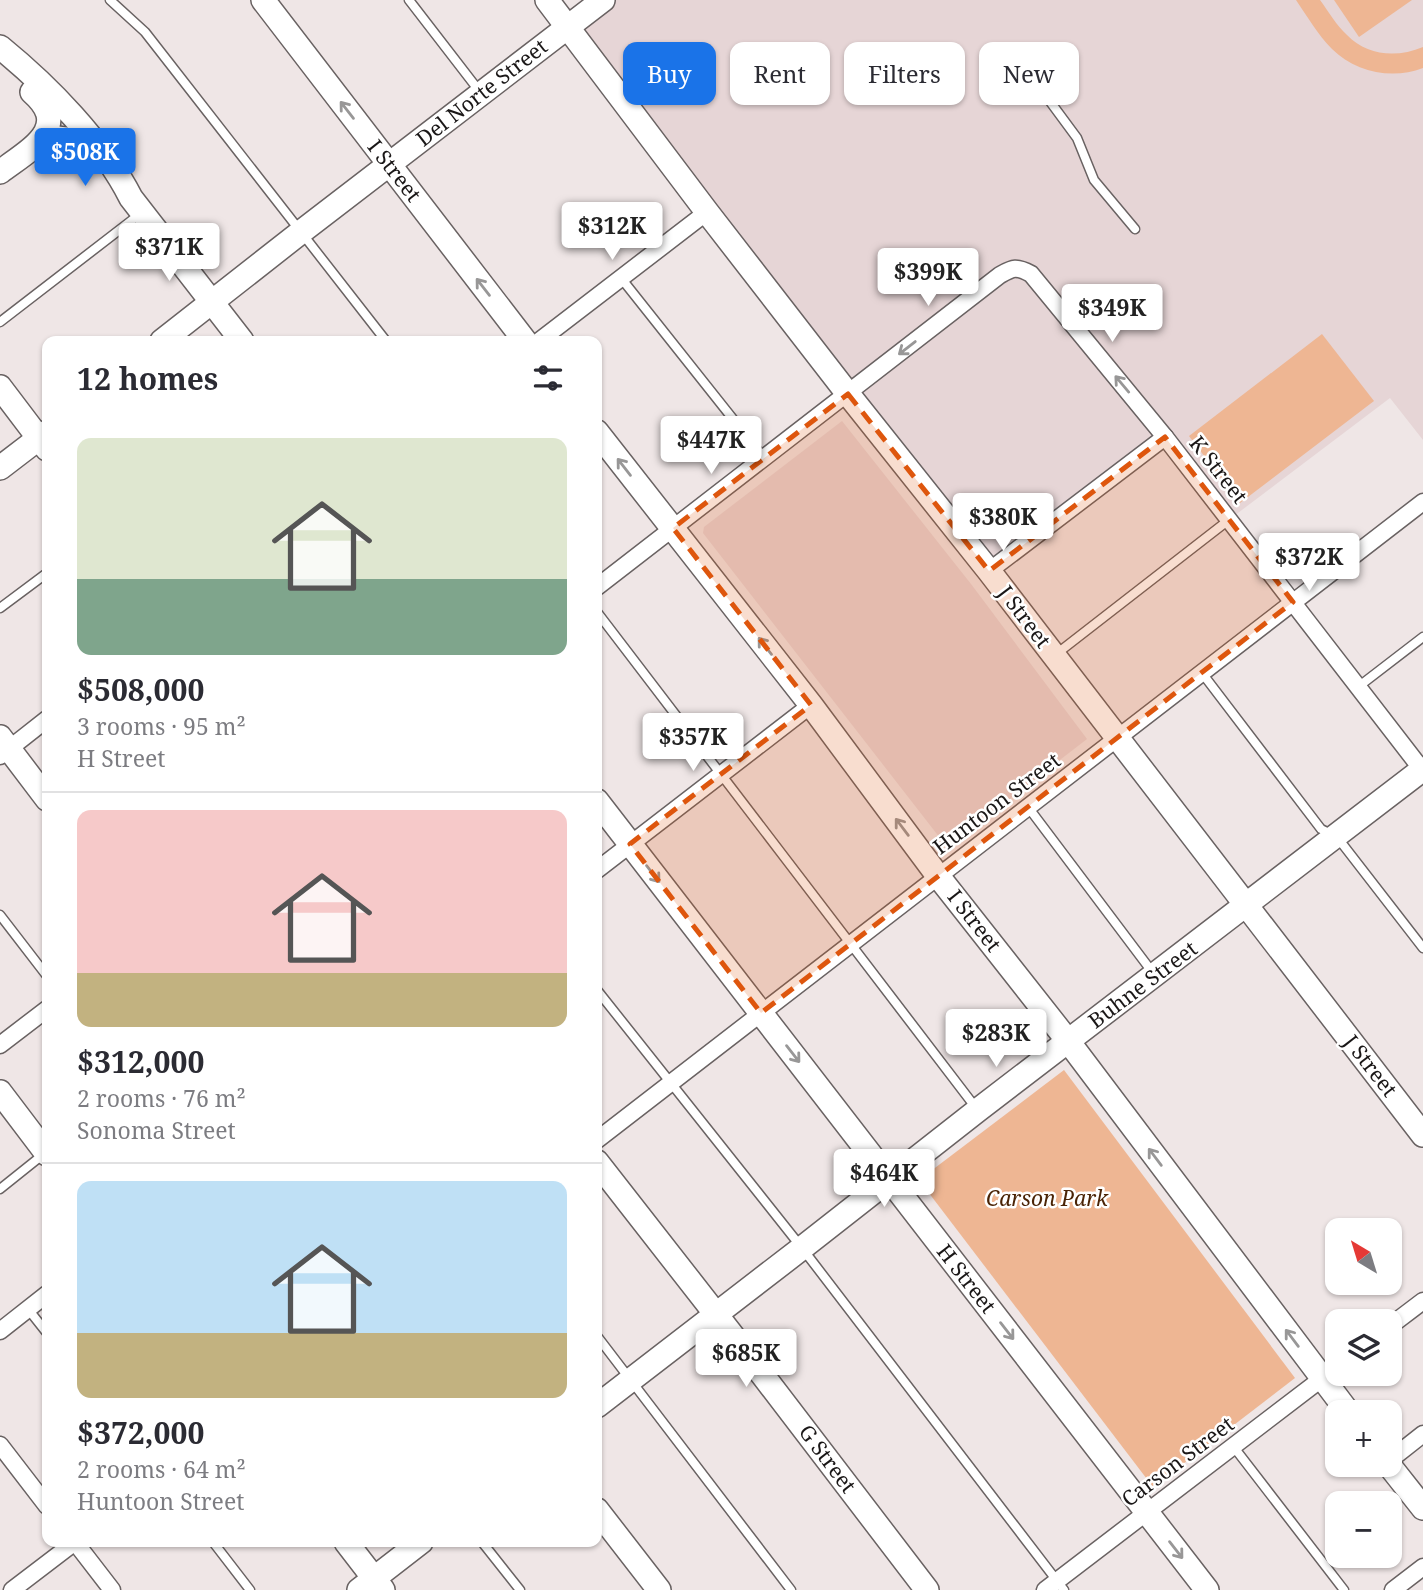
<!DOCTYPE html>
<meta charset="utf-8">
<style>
:root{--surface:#fff;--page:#f7f7f7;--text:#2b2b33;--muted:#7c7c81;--line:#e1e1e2;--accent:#1a73e8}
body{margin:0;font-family:"Noto Serif",serif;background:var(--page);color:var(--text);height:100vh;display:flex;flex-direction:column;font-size:26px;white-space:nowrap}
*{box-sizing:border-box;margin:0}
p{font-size:23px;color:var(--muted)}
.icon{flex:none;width:38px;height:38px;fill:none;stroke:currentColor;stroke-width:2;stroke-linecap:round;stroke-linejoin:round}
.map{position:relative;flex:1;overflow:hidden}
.details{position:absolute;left:42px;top:336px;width:560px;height:1211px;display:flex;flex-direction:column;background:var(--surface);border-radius:14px;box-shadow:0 2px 5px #0004}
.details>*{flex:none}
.hud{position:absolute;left:623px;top:42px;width:665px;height:63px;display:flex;gap:14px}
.needle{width:46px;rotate:322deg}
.controls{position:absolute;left:1325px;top:1218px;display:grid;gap:14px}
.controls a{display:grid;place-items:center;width:77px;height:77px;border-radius:14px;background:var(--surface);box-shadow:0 2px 5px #0004;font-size:35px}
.price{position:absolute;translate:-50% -60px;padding:0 16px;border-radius:7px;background:#fff;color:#222;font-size:23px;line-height:46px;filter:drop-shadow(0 2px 4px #0008)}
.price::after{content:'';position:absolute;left:50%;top:42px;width:21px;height:16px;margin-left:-10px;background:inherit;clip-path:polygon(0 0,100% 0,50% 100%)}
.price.current{background:var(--accent);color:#fff}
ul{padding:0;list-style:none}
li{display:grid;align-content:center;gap:14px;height:371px;padding:0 35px}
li+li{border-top:2px solid var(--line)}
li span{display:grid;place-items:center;height:217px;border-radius:14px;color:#555}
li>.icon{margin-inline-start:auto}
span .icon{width:126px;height:126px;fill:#fffc;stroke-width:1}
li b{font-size:30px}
h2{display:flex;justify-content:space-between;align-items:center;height:84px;padding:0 35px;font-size:30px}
.chip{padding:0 24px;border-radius:14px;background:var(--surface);box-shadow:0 2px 5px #0004;font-size:24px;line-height:63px}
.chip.current{background:var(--accent);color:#fff}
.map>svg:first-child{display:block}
.built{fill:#e6d5d6}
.green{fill:#eeb693}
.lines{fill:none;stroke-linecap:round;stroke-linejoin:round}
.lane-casing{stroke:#696262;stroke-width:11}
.street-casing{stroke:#696262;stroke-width:19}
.secondary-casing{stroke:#696262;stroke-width:26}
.lane{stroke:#fff;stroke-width:8}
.street{stroke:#fff;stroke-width:16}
.secondary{stroke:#fff;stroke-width:23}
.oneway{stroke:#989797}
.marked{fill:#de560d;fill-opacity:0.2;stroke:#de560d;stroke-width:5;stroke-dasharray:14 9;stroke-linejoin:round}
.labels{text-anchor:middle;stroke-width:5;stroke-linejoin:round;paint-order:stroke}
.street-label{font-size:21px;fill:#1a1717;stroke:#fff}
.park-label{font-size:21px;font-style:italic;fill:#4a2305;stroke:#fff}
</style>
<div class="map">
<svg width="1423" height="1590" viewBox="0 0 1423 1590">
<rect width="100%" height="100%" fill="#efe6e6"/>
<g class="built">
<path d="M603 0H1423V440L1390 398 1230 519 1165 437 989 571 567 27Z"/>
<path d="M842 421 971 584 1087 739 947 847 703 533 704 527Z"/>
</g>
<g class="green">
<path d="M1296 0H1320C1329 12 1336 25 1347 35 1367 56 1397 58 1423 47V68C1392 80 1355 72 1332 49 1318 35 1307 16 1296 0Z"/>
<path d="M1334 0H1412L1359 37Z"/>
<path d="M1322 334 1374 401 1240 503 1189 436Z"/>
<path d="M1064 1070 1295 1378 1153 1487 919 1180Z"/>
</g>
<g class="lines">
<g class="lane-casing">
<g id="lane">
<path d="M110 0 145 32 386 341"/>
<path d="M409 0 480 92"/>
<path d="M1046 96 1077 138 1094 180 1135 229"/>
<path d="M621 278 764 458"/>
<path d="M0 322 140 214"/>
<path d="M0 608 47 573"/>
<path d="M597 612C722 778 851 942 976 1108"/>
<path d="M1055 655 1230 519"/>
<path d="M1202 673 1321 829 1337 837 1423 948"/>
<path d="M1358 687 1423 637"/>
<path d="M1028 807 1153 973"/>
<path d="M0 915 47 976"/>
<path d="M597 990 802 1248 1064 1590"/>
<path d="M0 1189 45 1153"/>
<path d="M28 1309 47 1333"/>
<path d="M597 1336 791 1590"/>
<path d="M1233 1446 1344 1590"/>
<path d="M213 1542 250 1590"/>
<path d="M482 1542 520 1590"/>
</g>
</g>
<g class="street-casing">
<g id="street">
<path d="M539 341 707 212"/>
<path d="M989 571 1165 437"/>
<path d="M597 587 1000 275C1013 268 1016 266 1031 274L1165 437 1423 771"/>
<path d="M0 756 47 719"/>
<path d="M597 870 811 705"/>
<path d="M0 1045 47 1009"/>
<path d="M597 1140 1423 502"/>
<path d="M1390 1326 1423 1301"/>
<path d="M0 1331 47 1294"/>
<path d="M0 1445 47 1506"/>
<path d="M1390 1460 1423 1434"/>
<path d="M75 1542 112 1590"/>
<path d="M12 1590 75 1542"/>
<path d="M1045 1590 1337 1367"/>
<path d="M1393 1590 1423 1567"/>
</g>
</g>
<g class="secondary-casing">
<g id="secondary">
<path d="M263 0 525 341"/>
<path d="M547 0 707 212 848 394 989 571 1423 1135"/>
<path d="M0 47C49 87 102 141 131 198L242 341"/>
<path d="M36 145 57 138 75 140 92 160"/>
<path d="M0 172C29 150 73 128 32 92"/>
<path d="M162 341 301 232 603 0"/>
<path d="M0 387 47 449"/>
<path d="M597 432 811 705 938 876 1068 1041 1348 1412"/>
<path d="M0 468 47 432"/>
<path d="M0 737 47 799"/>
<path d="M597 801 1207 1590"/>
<path d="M0 1092 47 1154"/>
<path d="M597 1162 729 1331 927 1590"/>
<path d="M597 1406 802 1248 978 1110 1423 769"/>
<path d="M1389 1465 1423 1508"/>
<path d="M597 1510 659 1590"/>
<path d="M346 1542 383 1590"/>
<path d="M359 1590 421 1542"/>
</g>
</g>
<use href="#lane" class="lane"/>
<use href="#street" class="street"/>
<use href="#secondary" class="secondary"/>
</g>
<defs><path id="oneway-shaft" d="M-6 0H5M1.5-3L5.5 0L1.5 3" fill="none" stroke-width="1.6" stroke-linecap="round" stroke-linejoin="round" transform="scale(1.75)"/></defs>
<g class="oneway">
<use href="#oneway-shaft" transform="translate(347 110) rotate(-128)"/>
<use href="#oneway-shaft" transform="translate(483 287) rotate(-128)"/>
<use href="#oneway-shaft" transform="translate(907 348) rotate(142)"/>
<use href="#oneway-shaft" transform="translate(1122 384) rotate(-130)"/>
<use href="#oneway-shaft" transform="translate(624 467) rotate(-128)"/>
<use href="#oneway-shaft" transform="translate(765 646) rotate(-128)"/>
<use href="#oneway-shaft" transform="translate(902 827) rotate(-127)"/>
<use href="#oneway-shaft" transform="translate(653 874) rotate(52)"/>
<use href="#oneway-shaft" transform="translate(793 1054) rotate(52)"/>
<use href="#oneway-shaft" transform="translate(1155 1157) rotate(-127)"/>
<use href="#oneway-shaft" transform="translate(1007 1331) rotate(52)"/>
<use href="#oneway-shaft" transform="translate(1292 1338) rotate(-127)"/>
<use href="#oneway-shaft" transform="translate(1176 1550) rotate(52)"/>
</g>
<path class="marked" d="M848 394 989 571 1165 437 1293 602 761 1013 630 844 811 705 673 528Z"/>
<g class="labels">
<g class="street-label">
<text transform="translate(482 93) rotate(-38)" y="7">Del Norte Street</text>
<text transform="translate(394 171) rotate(52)" y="7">I Street</text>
<text transform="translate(1218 470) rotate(52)" y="7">K Street</text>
<text transform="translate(1024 617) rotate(53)" y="7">J Street</text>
<text transform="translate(997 804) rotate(-37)" y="7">Huntoon Street</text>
<text transform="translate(974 921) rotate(52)" y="7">I Street</text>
<text transform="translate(1143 985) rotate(-37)" y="7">Buhne Street</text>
<text transform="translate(1370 1066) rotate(52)" y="7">J Street</text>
<text transform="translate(966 1279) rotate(52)" y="7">H Street</text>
<text transform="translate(827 1459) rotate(53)" y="7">G Street</text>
<text transform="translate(1178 1462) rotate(-37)" y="7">Carson Street</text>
</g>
<g class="park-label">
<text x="1047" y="1206">Carson Park</text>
</g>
</g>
</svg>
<div class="controls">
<a><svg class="needle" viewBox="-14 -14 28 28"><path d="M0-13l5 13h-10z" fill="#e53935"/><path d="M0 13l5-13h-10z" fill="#7c7c81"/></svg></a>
<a><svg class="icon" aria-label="layers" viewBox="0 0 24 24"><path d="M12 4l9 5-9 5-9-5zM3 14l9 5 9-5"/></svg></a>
<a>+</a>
<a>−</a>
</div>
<b class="price current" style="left:85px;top:188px">$508K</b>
<b class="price" style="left:612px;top:262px">$312K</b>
<b class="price" style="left:169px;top:283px">$371K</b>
<b class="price" style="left:928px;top:308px">$399K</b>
<b class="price" style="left:1112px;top:344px">$349K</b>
<b class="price" style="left:711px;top:476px">$447K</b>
<b class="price" style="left:1003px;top:553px">$380K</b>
<b class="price" style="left:1309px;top:593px">$372K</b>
<b class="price" style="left:693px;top:773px">$357K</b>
<b class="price" style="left:996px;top:1069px">$283K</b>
<b class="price" style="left:884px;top:1209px">$464K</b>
<b class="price" style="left:746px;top:1389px">$685K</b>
<div class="hud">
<a class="chip current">Buy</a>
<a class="chip">Rent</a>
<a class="chip">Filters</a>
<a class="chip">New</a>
</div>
<section class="details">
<h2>12 homes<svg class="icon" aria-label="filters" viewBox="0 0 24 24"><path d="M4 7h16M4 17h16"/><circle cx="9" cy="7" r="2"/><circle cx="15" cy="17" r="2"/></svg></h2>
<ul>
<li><span style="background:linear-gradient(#dfe7d0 65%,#7fa58c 0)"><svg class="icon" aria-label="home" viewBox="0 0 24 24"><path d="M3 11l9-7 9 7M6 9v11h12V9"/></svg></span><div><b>$508,000</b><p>3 rooms · 95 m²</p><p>H Street</p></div></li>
<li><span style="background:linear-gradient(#f6c9c9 75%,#c2b280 0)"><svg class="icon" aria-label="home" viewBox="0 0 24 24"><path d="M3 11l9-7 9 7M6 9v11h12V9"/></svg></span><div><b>$312,000</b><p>2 rooms · 76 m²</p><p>Sonoma Street</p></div></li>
<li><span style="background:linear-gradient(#bfe0f5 70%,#c2b280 0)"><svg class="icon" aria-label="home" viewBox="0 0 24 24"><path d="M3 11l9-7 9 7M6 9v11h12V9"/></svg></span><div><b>$372,000</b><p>2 rooms · 64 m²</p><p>Huntoon Street</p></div></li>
</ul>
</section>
</div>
